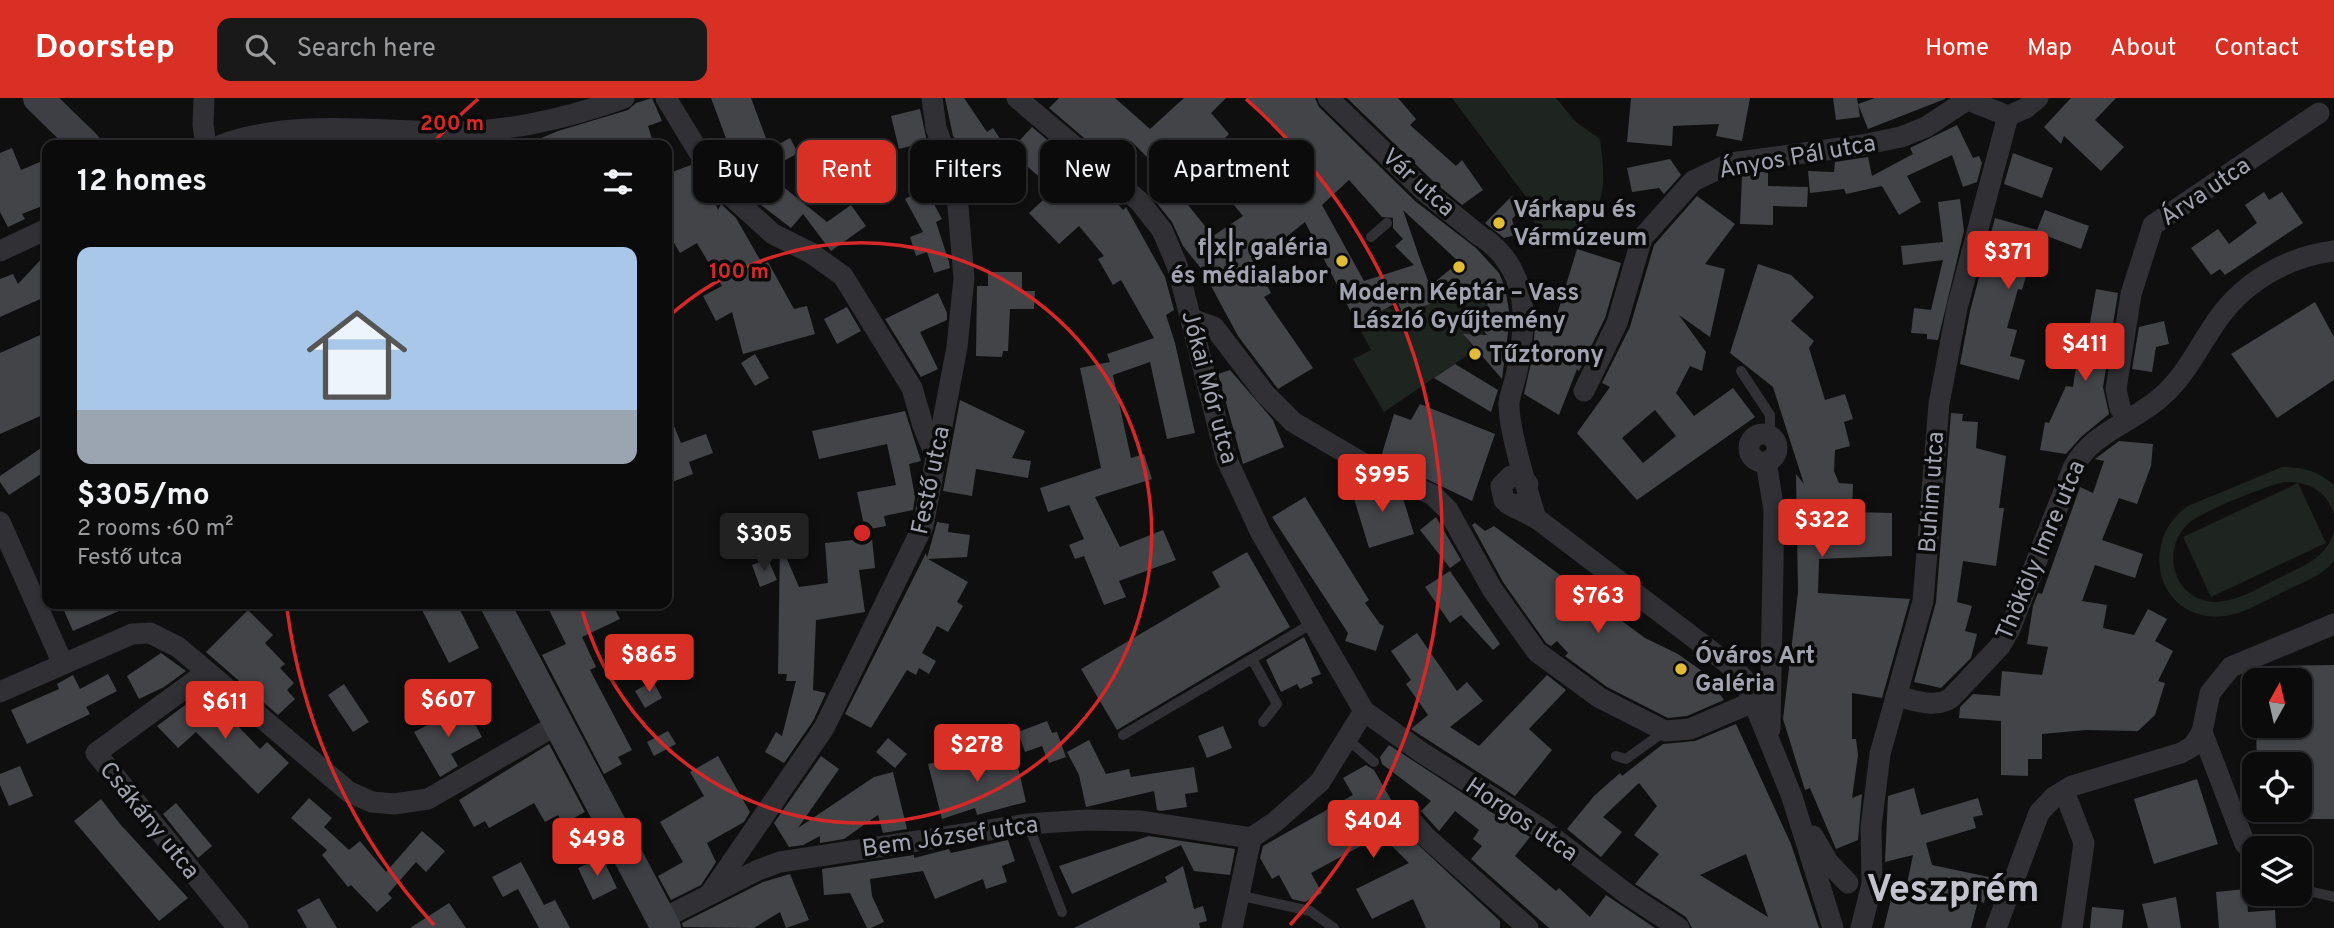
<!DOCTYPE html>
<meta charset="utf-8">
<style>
:root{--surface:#0b0b0c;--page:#19191a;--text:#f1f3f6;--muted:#9a9b9d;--line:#2b2b2d;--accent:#d93025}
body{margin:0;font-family:Overpass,sans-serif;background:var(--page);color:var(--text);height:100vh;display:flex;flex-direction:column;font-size:26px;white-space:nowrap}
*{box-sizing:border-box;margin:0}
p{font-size:23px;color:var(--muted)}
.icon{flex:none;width:38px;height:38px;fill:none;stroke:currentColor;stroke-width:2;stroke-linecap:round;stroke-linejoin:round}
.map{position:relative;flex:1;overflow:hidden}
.side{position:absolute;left:42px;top:42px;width:630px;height:469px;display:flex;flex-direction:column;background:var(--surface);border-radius:14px;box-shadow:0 2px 5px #0004,0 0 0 2px var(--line)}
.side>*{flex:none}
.guide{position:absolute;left:693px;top:42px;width:665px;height:63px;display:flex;gap:14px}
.needle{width:46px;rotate:8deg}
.fabs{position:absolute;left:2242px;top:570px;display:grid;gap:14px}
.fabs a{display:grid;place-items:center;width:70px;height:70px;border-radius:14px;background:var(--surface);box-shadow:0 2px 5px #0004,0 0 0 2px var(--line);font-size:35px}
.price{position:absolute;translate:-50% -60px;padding:0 16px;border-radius:7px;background:var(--accent);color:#fff;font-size:23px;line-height:46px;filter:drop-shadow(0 2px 4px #0008)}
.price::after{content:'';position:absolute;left:50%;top:42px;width:21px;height:16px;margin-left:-10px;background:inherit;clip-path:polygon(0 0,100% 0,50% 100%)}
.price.active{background:#222;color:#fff}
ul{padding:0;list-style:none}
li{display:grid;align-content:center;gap:14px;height:371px;padding:0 35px}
li span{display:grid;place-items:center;height:217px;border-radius:14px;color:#555}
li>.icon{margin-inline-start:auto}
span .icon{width:126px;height:126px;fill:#fffc;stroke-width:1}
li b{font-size:30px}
h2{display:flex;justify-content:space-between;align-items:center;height:84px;padding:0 35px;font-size:30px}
.pill{padding:0 24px;border-radius:14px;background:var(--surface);box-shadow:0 2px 5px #0004,0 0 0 2px var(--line);font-size:24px;line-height:63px}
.pill.active{background:var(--accent);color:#fff}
header{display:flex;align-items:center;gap:42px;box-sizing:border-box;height:98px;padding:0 35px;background:var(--accent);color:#fff}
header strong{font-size:33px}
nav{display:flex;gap:38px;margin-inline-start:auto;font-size:24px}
.search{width:490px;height:63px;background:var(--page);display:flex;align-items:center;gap:18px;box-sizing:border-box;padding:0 24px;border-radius:14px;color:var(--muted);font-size:26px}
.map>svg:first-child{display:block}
.green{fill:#1e241f}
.building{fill:#434448;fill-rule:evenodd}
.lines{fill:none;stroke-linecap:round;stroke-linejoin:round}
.service{stroke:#303035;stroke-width:10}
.minor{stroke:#303035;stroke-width:21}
.secondary{stroke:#3e3f44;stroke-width:30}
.ring{fill:none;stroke:#d62828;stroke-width:3.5}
.poi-dot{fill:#e0bc37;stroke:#0a0a0b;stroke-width:2.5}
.labels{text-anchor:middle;stroke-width:7;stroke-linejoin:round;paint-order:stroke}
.street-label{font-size:24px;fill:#a1a4b0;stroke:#0a0a0b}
.poi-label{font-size:24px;font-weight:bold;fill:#a1a4b0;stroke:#0a0a0b;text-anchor:start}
.town-label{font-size:38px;font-weight:bold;fill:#c2c3cc;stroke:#0a0a0b}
.centre{fill:#d62828;stroke:#0a0a0b;stroke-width:3.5}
.ring-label{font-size:21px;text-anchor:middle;font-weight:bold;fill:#d62828;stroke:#0a0a0b;stroke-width:7;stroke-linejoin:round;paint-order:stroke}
</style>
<header>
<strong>Doorstep</strong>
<div class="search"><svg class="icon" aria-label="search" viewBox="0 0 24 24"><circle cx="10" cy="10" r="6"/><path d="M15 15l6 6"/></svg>Search here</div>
<nav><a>Home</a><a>Map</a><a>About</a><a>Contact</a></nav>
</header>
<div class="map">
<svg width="2334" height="830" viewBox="0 0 2334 830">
<rect width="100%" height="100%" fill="#0f0f10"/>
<g class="green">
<path d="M1452 0H1556L1576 24 1600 41C1605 78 1609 115 1572 135 1561 142 1553 142 1541 138L1531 117 1532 107Z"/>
<path d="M1481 190 1489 197 1482 237H1464L1475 252 1384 314 1353 261 1371 252 1357 226 1388 210 1402 215 1435 204 1461 206Z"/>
<path d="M2282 369C2303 369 2318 373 2334 387V416C2326 392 2308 383 2284 384 2263 389 2206 412 2190 424 2160 449 2172 502 2214 504 2238 504 2262 488 2283 478 2306 467 2326 459 2334 434V463C2321 479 2301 485 2283 494 2260 505 2235 522 2207 518 2151 509 2144 437 2188 408Z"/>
<path d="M2298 385 2326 445 2211 499 2183 439Z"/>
</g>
<g class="building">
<path d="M652 0 662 23 648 28 654 47H525L558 33 628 12 636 5Z"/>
<path d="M711 0H751L770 51 790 40 798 55 780 65 784 70 771 79 827 124 851 107 866 128 831 153 803 116 791 130 756 103 733 81 746 68 739 49 742 47H738L735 40 727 43Z"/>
<path d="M945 0H964L987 34 993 30 1008 53 980 71 964 46 961 48 953 38Z"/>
<path d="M1059 0H1115L1150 31 1184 0H1226L1211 15 1229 36 1224 41 1260 80 1265 75 1278 89 1306 59 1247 0H1315L1319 9 1415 103 1476 150 1499 175 1505 189 1510 219 1502 281 1463 236 1487 237 1483 232 1492 181 1461 206 1455 198 1396 217 1401 212 1398 204 1357 226 1305 124 1255 164 1271 195 1264 199 1313 270 1278 291 1238 238 1203 173 1183 148 1172 124 1147 93 1166 78 1131 43 1114 62H1110L1049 10ZM1211 79 1243 118 1213 138 1184 102ZM1349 82 1382 119 1393 120V130L1403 141 1395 148 1414 167 1364 183 1322 107ZM1403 112 1459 164 1430 188 1421 164Z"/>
<path d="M1347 0H1398L1416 21 1410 27 1456 68 1462 62 1483 92 1462 107 1433 83Z"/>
<path d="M1631 0H1750L1742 43 1716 38 1719 26 1673 28 1672 48 1627 44Z"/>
<path d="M1833 0H1857L1860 19 1836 22Z"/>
<path d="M1875 0H1945V1L1868 31 1858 6Z"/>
<path d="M2071 0H2116L2095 22 2124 49 2101 73 2064 38 2061 46 2044 29Z"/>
<path d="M920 11 927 44 899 51 891 18Z"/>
<path d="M1957 27 1973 60 1979 58 1982 65 1977 84 1963 89 1952 57 1907 78 1921 104 1899 117 1882 88 1846 96 1844 91 1810 95 1808 73 1834 74 1835 64 1868 59 1872 78 1913 56 1910 50Z"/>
<path d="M1032 29 1107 93 1123 112 1126 109 1165 179 1174 212 1166 217 1175 245 1195 335 1167 341 1150 264 1113 277 1131 360 1144 356 1152 381 1095 399 1120 449 1163 432 1176 462 1119 483 1126 499 1104 507 1084 458 1075 461 1069 447 1084 441 1069 407 1048 414 1040 390 1101 370 1080 270 1110 264 1107 256 1154 240 1121 182 1113 187 1098 161 1104 158 1079 128 1059 146 1029 115 1054 92 1010 53Z"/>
<path d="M12 50 21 72 47 61V106L22 116 25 121 8 129 0 114V55Z"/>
<path d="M2013 55 2053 70 2042 100 2004 86Z"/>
<path d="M1670 61 1681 77 1664 96 1659 90 1632 94 1627 70Z"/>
<path d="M691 67 712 97 718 112 721 106 736 120 763 167 768 164 794 211 807 208 815 236 743 256 732 214 716 223 703 198 722 188 697 145 680 155 667 133V76Z"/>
<path d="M1768 73V88L1808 89 1807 109 1773 108V127L1740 126 1742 77Z"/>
<path d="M925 90 942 121 936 124 949 164 950 170 934 175 927 154 916 158 910 139 923 134 905 101Z"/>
<path d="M2264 94 2269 102 2282 94 2303 125 2225 177 2220 171 2211 177 2191 150 2218 131 2229 146 2257 125 2245 107Z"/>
<path d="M1512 98 1524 109 1512 121 1516 137 1504 140 1485 125Z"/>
<path d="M1697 98 1735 126 1705 166 1725 171 1710 239 1679 217 1706 254 1702 273 1690 268 1676 295 1694 318 1733 290 1755 319 1637 402 1577 335 1610 289 1602 285 1630 229 1654 147ZM1655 312 1676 338 1643 365 1622 340Z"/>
<path d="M1960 101 1964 133 1938 242 1927 241V236L1911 235 1914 210 1931 212 1943 162 1903 167 1901 148 1943 144 1938 104Z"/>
<path d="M2045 112 2089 128 2081 151 2039 135 2022 192 2018 191 2007 230 2017 232 2010 258 2025 262 2019 282 1960 266 1970 213 1995 120 2037 132Z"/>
<path d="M1577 151 1621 165 1605 220 1579 273 1577 271 1559 317 1524 296 1533 256 1536 214 1556 220Z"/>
<path d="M47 155V198L0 219V181L13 176 18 186Z"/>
<path d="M1758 166 1791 177 1814 199 1791 223 1814 243 1809 250 1825 302 1845 296 1853 321 1844 324 1850 348 1835 352 1834 373 1839 385 1853 386 1852 414 1892 415V458L1819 461 1818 495 1910 501 1882 600 1852 595V641H1856L1858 657 1852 700 1862 696 1858 742 1836 751 1810 690 1805 692 1783 621 1798 494 1796 376 1804 386 1773 289 1730 255Z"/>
<path d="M988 174H1022V193H1035L1034 211H1010L1008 253H1003L1002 259 976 258 977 188H988Z"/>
<path d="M2096 191 2118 195 2103 289 2109 316 2081 339 2066 356 2040 352 2045 324 2049 325 2066 288 2073 289 2077 263 2083 264Z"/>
<path d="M938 195 947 215V222L920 234 938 271 921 279 885 221Z"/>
<path d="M2315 204 2334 239V282L2277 320 2231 256Z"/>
<path d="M847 209 861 233 837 246 824 221Z"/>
<path d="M2164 223 2169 246 2156 249 2152 274 2132 271 2139 229Z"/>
<path d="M47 234V315L0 336V255Z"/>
<path d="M755 256 769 280 755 288 741 265Z"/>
<path d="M1455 266 1498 292 1491 314 1434 280Z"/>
<path d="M1230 272 1273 322 1284 349 1243 366 1218 276Z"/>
<path d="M960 302 1025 333 1012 360 1031 363 1028 380 976 371 972 398 943 393Z"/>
<path d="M1420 306 1495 336 1472 403 1381 359 1394 316 1411 322Z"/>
<path d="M667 311 681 345 706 336 713 355 689 364 693 376 667 386Z"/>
<path d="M905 313 921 363 909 366 915 399 913 412 884 418 886 428 865 432 857 394 896 387 887 346 819 361 812 333Z"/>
<path d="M1951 315 1963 316 1962 323 1978 324 1976 350 2006 358 1999 410H2004L1996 468 1963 463 1957 504 1972 508 1965 533 1977 536 1971 560 1941 590 1914 584 1936 504Z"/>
<path d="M2119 343 2153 346 2151 368 2137 406 2119 400 2102 442 2143 456 2135 480 2095 467 2082 503 2107 507 2103 530 2134 537 2148 511 2167 521 2155 543 2173 553 2158 583 2165 585 2155 617 2138 633 2086 632 2042 636V661H2028V678L2001 677V623L1959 620 1960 609 1973 596 2000 598 2002 573 2042 577 2048 549 2027 546 2033 508 2038 495 2042 496 2080 389 2093 395 2104 363 2095 361Z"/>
<path d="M47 346V372L9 397 0 384V378Z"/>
<path d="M1373 385 1402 397 1414 436 1369 450 1351 391Z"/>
<path d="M1305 399 1369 502 1365 505 1380 526 1384 528 1376 553 1345 543 1348 535 1272 419Z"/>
<path d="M1436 419 1461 462 1450 470 1420 432Z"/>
<path d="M937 424 949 426 948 434 970 437 967 459 928 461 968 484 957 504 963 508 948 534 937 528 922 555 936 563 929 576 919 570 916 577 907 572 871 630 845 616 926 455 927 460Z"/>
<path d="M1475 425 1485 433 1494 428 1645 540 1678 556 1706 576 1724 602 1687 618 1668 620 1607 589 1565 558 1568 555 1557 543 1551 548 1546 545 1503 484 1472 427Z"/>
<path d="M872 440 875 470 859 472 865 514 816 522 813 592 826 595 813 623 784 665 765 654 776 634 782 638 796 583H786L787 576H778L780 445 799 489 828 485 825 445Z"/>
<path d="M1247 454 1290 529 1117 632 1081 571 1220 489 1212 474Z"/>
<path d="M768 461 777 482 760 489 752 467Z"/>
<path d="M1450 473 1500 546 1493 552 1461 517 1450 525 1425 489Z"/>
<path d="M61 506H135L73 533Z"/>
<path d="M419 506H457L479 550 449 565Z"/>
<path d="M546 506H612L620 521 582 539 596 569 590 572 632 652 618 659 622 666 604 676 542 557 566 546Z"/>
<path d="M248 512 273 537 265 545 285 566 280 570 294 585 287 592 295 601 278 617 206 554Z"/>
<path d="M1417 535 1457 593 1467 584 1483 603 1450 629 1479 648 1547 577 1566 592 1529 631 1552 652 1515 698 1411 631 1428 617 1406 586 1411 582 1391 553Z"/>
<path d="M1304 539 1321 576 1311 580 1313 585 1300 591 1297 586 1281 594 1266 562Z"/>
<path d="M161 555 186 573 164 589 139 601 127 578Z"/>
<path d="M2334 567V721H2300V667H2257L2256 628H2300V583H2255V573L2267 568Z"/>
<path d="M108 576 117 593 86 609 90 616 27 646 11 612 59 591 57 586 73 577 80 591Z"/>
<path d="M653 583 662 600 645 610 635 593Z"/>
<path d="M344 586 369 624 353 634 328 597Z"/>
<path d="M204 593 260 651 267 644 289 665 258 696 196 634 178 650 157 628Z"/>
<path d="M465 608 482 639 451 656 458 668 440 679 414 634Z"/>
<path d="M1047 623 1052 635 1057 634 1066 659 1049 665 1042 648 1025 654 1018 634Z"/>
<path d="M1736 626 1791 746 1819 830H1692L1686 819 1635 786 1659 756 1634 737 1657 708 1639 685 1603 719 1622 734 1601 759 1567 731 1594 698 1620 675 1622 678 1663 646 1695 643ZM1746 756 1768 819 1700 777Z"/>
<path d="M1223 628 1232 650 1207 660 1198 638Z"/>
<path d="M668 633 676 646 654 658 647 644Z"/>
<path d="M888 640 907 656 895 670 876 654Z"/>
<path d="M1089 642 1106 676 1129 671 1131 679 1194 669 1198 694 1185 696 1187 709 1161 713 1157 712 1154 693 1086 709 1079 677 1067 654Z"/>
<path d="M549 646 585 714 563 726 558 717 545 724 534 705 489 730 485 723 474 729 459 702Z"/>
<path d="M1389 647 1530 739 1515 758 1556 793 1559 790 1590 819 1606 797 1655 830H1549L1471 761 1482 748 1473 741 1479 732 1455 713 1439 733 1421 713 1431 703 1382 666 1380 659Z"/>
<path d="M981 654 983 664 1015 656 1026 704 977 717 975 710 942 721 928 666Z"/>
<path d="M718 658 750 714 744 724 707 745 716 764 701 787 671 802 658 778 683 764 660 724 704 698 690 674Z"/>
<path d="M821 658 839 671 798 730 874 679 893 674 907 731 883 735 878 717 844 741 820 745V738L803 747 789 749 774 725Z"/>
<path d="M1366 667 1374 672 1398 714 1399 729 1500 823V830H1426L1413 801 1372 821 1356 791 1409 765 1381 737 1311 775 1322 795 1305 804 1292 801 1279 777 1272 781 1260 760 1263 748 1353 697 1343 680Z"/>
<path d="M20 668 33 698 9 708 0 687V676Z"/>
<path d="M2197 681 2218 746 2154 766 2134 701Z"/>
<path d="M1914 690 1921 717 1978 700 1983 717 1973 719 1976 730 1926 745 1932 767 1989 779 1984 805 1978 803 1971 830H1884L1892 797 1904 800 1913 757 1885 764 1888 698Z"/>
<path d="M309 700 332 720 324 729 349 752 360 743 386 774 422 733 445 753 426 774 416 764 388 796 392 800 377 814 351 787 348 789 322 757 327 752 291 720Z"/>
<path d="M101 701 120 726 188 800 159 823 74 723Z"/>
<path d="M176 705 212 748 198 760 163 716Z"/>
<path d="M1149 738 1235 751 1230 777 1194 773 1181 747 1072 796 1059 768Z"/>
<path d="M1008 742 1015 763 1002 768 1007 784 986 791 983 781 935 801 923 773 870 781 872 798 884 824 871 830H867L850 795 824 797 822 771 914 757V760L949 751 951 755Z"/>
<path d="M602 759 617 790 593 802 578 770Z"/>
<path d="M521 764 544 807 555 802 570 830H539L518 791 503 799 492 779Z"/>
<path d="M1183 768 1194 811 1203 808 1207 823 1199 825 1200 830H1074L1167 784 1165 779Z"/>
<path d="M790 776 809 822 786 830 780 814 754 830 683 829 682 825 763 784Z"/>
<path d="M2246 791 2248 814 2275 812 2276 830H2219L2216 794Z"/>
<path d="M2176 799 2181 830H2148L2142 806Z"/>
<path d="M319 800 337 830H307L297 812Z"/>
<path d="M449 805 466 830H410Z"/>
<path d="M2092 809 2124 812 2122 830H2090Z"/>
</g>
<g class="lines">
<g class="service">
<path d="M1371 139 1387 125"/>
<path d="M1741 273 1770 317V336"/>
<path d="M1252 561 1277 606 1263 624"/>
<path d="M1123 637 1311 526"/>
<path d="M1347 641 1374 664"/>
<path d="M1616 658 1626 661 1665 633"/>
<path d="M1028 726 1062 814"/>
<path d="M2245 746 2254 767"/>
<path d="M2300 791 2334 799"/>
<path d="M1238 797 1310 813 1334 830"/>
</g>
<g class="minor">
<path d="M204 0 203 27 206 47"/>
<path d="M666 0 714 79 730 97 773 136 811 155 843 178 912 290 923 328 936 359"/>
<path d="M1017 0 1139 103 1162 132 1177 167 1226 360 1261 435 1364 613 1421 654 1542 731 1627 796 1679 830"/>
<path d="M1328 0 1424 93 1480 138"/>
<path d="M1963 0 2008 18"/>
<path d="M2008 18 2026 10 2038 0"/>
<path d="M221 47C295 20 378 34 456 34 512 33 571 19 624 0"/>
<path d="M1485 141C1530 174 1527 224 1517 273 1515 284 1510 295 1509 305 1508 329 1528 396 1536 420"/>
<path d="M0 153 47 131"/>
<path d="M1192 221 1214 229 1265 296 1293 324 1366 367 1433 397 1448 412 1492 491 1537 554 1600 600 1665 633 1690 631 1753 604"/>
<path d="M1584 293 1617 225 1642 140 1693 83 1731 65 1862 47 1901 39 1926 29 1967 2"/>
<path d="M2128 322 2120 310 2116 291 2131 196 2153 127 2319 15"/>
<circle cx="1763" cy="350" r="14"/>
<path d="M1766 364 1774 412 1770 631"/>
<path d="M1508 406 1536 420 1727 565 1744 581 1771 647 1792 699 1833 830"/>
<path d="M1519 406 1513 407 1504 402 1501 388 1511 378 1521 379 1528 386"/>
<path d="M0 424 63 566"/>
<path d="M207 574 96 655 238 830"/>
<path d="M0 594 132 536 150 535 178 549 349 694 372 704 394 706 428 701 558 626"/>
<path d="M1896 598C1915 602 1934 611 1951 600L2000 548 2010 531 2073 370C2091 335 2131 325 2160 300 2184 280 2197 252 2214 227 2241 185 2286 159 2334 153"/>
<path d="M2064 693 2084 745 2072 830"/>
<path d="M1409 720 1426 739 1528 830"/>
<path d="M1813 738 1828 764 1848 785"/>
<path d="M2245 746 2202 634 2210 595 2231 569 2334 526"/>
<path d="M710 796 824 630 923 428 957 249 964 180 956 85 936 30 932 0"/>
<path d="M662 821 758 772 780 764 1028 726 1086 722 1140 723 1251 740"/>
<path d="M1232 830 1251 740 1275 724 1320 684 1364 613"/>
<path d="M1861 830 1872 786 1871 729 1880 656 1923 503 1939 306 1957 210 2008 18"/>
<path d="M1996 830 2039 715 2054 699 2072 688 2181 655 2193 648 2202 634"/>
</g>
<g class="secondary">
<path d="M38 0 86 47"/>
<path d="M495 506 666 830"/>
</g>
</g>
<g class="ring">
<path d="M668 219A290 290 0 1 1 581 508"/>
<path d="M434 827A580 580 0 0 1 287 511M431 47A580 580 0 0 1 478 1M1246 1A580 580 0 0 1 1290 827"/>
</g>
<g class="poi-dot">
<circle cx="1499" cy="125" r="7"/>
<circle cx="1342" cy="163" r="7"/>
<circle cx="1459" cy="169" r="7"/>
<circle cx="1475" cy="256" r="7"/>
<circle cx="1681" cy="571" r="7"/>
</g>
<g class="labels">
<g class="street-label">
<text transform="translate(1797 58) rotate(-10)" y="8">Ányos Pál utca</text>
<text transform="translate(1419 84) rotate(42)" y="8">Vár utca</text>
<text transform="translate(2205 93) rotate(-34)" y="8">Árva utca</text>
<text transform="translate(1210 289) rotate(75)" y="8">Jókai Mór utca</text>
<text transform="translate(930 382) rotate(-78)" y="8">Festő utca</text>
<text transform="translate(1931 394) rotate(-86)" y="8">Buhim utca</text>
<text transform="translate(2040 452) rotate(-67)" y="8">Thököly Imre utca</text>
<text transform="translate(1522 721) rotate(34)" y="8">Horgos utca</text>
<text transform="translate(150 722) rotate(51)" y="8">Csákány utca</text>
<text transform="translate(950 738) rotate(-8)" y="8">Bem József utca</text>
</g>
<g class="poi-label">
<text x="1513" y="119">Várkapu és<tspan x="1513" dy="28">Vármúzeum</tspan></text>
<text x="1328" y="157" text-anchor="end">f|x|r galéria<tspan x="1328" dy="28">és médialabor</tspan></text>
<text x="1459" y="202" text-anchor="middle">Modern Képtár – Vass<tspan x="1459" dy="28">László Gyűjtemény</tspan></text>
<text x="1489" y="264">Tűztorony</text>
<text x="1695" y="565">Óváros Art<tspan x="1695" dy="28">Galéria</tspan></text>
</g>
<g class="town-label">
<text x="1953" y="803">Veszprém</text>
</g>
</g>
<circle cx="862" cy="435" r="10" class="centre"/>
<g class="ring-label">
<text x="452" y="32">200 m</text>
<text x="739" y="180">100 m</text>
</g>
</svg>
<div class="fabs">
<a><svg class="needle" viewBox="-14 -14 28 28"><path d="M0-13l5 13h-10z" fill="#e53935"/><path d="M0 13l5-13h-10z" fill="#9a9b9d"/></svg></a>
<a><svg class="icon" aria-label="locate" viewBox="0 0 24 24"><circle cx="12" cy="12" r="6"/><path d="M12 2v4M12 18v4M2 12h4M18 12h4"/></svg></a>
<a><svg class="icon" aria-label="layers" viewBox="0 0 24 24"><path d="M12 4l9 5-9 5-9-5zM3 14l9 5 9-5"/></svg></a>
</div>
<b class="price" style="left:2008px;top:193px">$371</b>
<b class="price" style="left:2085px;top:285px">$411</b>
<b class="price" style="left:1382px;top:416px">$995</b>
<b class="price" style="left:1822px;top:461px">$322</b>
<b class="price active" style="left:764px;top:475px">$305</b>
<b class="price" style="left:1598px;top:537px">$763</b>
<b class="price" style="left:649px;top:596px">$865</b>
<b class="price" style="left:448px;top:641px">$607</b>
<b class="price" style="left:225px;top:643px">$611</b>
<b class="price" style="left:977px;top:686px">$278</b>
<b class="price" style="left:1373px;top:762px">$404</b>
<b class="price" style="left:597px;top:780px">$498</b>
<div class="guide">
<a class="pill">Buy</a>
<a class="pill active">Rent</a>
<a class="pill">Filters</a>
<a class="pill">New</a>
<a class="pill">Apartment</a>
</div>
<section class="side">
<h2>12 homes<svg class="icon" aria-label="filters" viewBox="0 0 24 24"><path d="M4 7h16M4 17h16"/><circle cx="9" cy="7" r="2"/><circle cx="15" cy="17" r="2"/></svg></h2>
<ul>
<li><span style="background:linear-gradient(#a9c7e8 75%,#9aa5b1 0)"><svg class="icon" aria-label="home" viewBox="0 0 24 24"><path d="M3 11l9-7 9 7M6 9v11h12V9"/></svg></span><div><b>$305/mo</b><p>2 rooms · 60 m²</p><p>Festő utca</p></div></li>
</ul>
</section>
</div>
